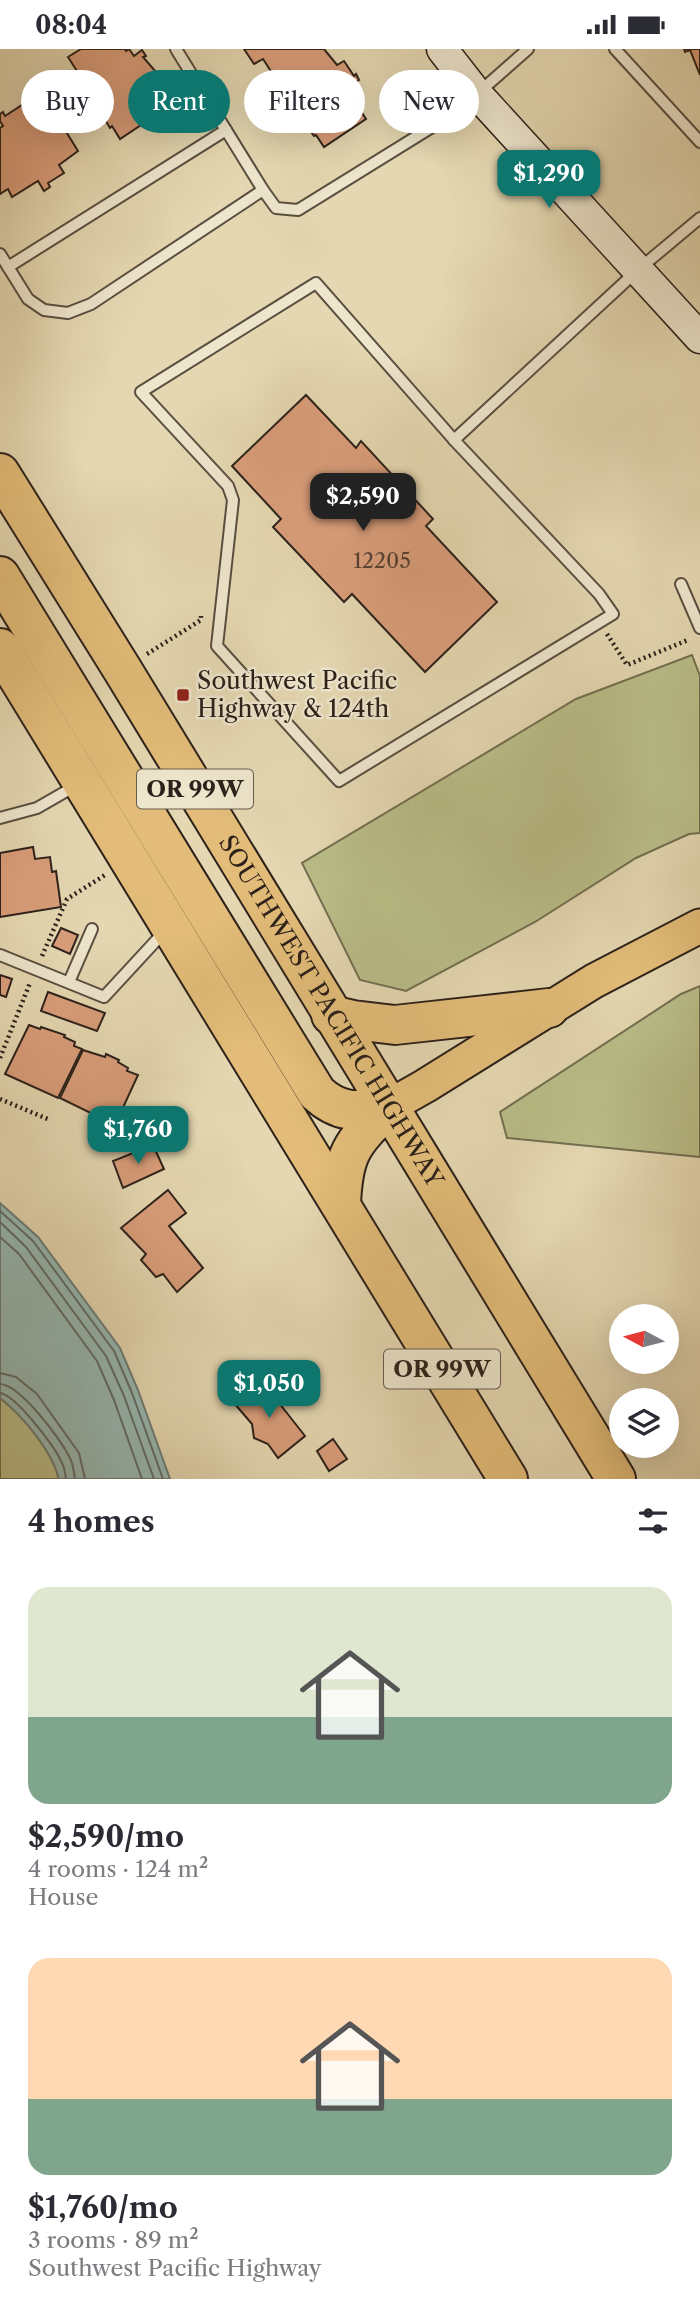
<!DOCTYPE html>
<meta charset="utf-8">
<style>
:root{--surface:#fff;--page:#f7f7f7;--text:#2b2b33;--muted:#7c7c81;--accent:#0f766e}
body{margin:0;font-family:"Libre Caslon Text",serif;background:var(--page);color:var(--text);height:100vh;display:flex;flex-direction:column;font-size:26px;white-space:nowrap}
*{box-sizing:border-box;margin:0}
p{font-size:23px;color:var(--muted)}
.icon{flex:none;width:38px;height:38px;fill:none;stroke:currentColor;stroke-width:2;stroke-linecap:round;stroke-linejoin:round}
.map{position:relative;height:1430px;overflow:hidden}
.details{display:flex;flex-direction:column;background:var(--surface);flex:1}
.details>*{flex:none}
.guide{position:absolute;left:21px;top:21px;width:658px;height:63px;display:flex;gap:14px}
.needle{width:46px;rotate:277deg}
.buttons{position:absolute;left:609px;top:1255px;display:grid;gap:14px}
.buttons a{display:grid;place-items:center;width:70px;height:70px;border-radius:50%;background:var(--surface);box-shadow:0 7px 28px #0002;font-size:35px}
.price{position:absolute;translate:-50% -60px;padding:0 16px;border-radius:14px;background:var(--accent);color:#fff;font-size:23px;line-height:46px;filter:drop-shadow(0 2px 4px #0008)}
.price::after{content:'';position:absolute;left:50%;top:42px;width:21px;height:16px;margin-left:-10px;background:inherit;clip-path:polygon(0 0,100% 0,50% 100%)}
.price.active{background:#222;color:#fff}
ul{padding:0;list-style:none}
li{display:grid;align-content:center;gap:14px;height:371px;padding:0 28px}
li span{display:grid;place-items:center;height:217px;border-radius:21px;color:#555}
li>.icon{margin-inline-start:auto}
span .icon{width:126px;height:126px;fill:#fffc;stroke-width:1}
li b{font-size:30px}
h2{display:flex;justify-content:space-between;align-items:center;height:84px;padding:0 28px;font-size:30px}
.pill{padding:0 24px;border-radius:32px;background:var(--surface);box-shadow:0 7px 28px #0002;font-size:24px;line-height:63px}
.pill.active{background:var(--accent);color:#fff}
.status{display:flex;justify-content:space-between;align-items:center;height:49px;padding:0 35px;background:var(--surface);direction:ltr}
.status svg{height:19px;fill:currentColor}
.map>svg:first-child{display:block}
.green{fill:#b9bd88;stroke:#726f51;stroke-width:2}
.water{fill:#96b8b2;stroke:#6c7c75;stroke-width:2}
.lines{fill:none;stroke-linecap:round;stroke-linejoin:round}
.shore{stroke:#616c66;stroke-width:2}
.building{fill:#d99d7a;stroke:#2c211a;stroke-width:2}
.lane-casing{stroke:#5a4e40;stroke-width:14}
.secondary-casing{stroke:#2c211a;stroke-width:33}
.primary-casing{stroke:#2c211a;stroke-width:37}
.highway-casing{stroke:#2c211a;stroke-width:42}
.path{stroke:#2c211a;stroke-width:4.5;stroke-dasharray:2 3.5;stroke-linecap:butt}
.lane{stroke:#ede5cc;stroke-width:10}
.secondary{stroke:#ede5cc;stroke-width:30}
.primary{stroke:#e2bc78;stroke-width:33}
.highway{stroke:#e2bc78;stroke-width:38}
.poi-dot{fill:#8f2418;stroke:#ede5cc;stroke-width:2.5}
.labels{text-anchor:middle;stroke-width:5;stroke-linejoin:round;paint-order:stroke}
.number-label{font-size:21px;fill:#574032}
.shield{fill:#ede5cc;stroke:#665c4f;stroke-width:2}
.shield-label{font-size:23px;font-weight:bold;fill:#2c211a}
.poi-label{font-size:24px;fill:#2c211a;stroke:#ede5cc;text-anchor:start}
.street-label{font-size:24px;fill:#2c211a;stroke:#ede5cc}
</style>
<div class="status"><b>08:04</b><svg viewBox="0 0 49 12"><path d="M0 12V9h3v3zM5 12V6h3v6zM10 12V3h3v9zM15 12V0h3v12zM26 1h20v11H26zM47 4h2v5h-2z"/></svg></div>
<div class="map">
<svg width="700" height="1430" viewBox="0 0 700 1430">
<rect width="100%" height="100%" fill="#e4d7b1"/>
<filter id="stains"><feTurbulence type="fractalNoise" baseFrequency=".00286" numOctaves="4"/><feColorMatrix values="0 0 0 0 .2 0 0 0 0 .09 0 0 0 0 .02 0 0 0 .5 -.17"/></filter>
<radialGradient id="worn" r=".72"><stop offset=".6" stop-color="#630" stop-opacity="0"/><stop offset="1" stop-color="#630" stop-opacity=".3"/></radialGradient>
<g class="green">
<path d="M692 606 700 627V784L689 785 636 809 535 873 406 942 360 931 302 814 576 650Z"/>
<path d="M700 937V1108L507 1089 500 1063 681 945Z"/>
<path d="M0 1349C23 1367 52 1402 59 1430H0Z"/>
</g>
<path class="water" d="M0 1154 38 1188 120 1299 138 1341 170 1430H59C52 1402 23 1367 0 1349Z"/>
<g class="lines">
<g class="shore">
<path d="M0 1162 33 1192 114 1302 132 1344 163 1430"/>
<path d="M0 1173 26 1198 106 1307 124 1347 154 1430"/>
<path d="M0 1188 19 1205 97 1312 114 1351 142 1430"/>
<path d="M0 1324 16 1328 37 1345 79 1404 85 1430"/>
<path d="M0 1335C21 1336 60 1390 70 1409 73 1415 74 1423 75 1430"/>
<path d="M0 1344C16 1346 55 1398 62 1414 65 1419 65 1425 66 1430"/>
</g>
</g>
<g class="building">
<path d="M81 0H125L126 2 129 0 134 7 142 1 146 7 143 8 156 23 147 28 153 37 150 39 156 48 154 50 162 62 120 90 112 77 110 79 104 69 101 71 95 62 86 68 83 62 85 61 78 49 75 51 72 46 81 40 75 31 79 29 75 23 77 22 68 8Z"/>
<path d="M244 0H324L337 16 344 12 354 27 356 25 359 31 351 36 356 46 352 48 366 70 324 98 316 86 314 87 307 77 304 79 298 70 290 75 278 55 288 49 263 10 254 15Z"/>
<path d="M684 0H700V26L690 1 685 3Z"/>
<path d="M49 55 78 102 59 116 64 124 48 134 50 138 44 142 38 132 12 148 8 140 0 145V79L3 77 0 72V65L3 63 5 67 22 56 28 66Z"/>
<path d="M306 346 356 399 361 392 433 470 426 477 497 553 425 623 352 545 344 553 273 478 281 470 232 417Z"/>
<path d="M33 798 35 810 50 808 52 823 56 822 61 858 0 868V804Z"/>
<path d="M61 879 78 886 70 905 52 897Z"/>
<path d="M0 926 12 930 6 948 0 946Z"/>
<path d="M48 943 105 964 97 982 41 962Z"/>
<path d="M29 976 40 980 41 978 65 986 64 988 75 993 74 997 82 1000 58 1049 5 1025Z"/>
<path d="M83 1001 105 1008 106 1005 119 1011 118 1013 128 1019 127 1022 138 1026 115 1076 60 1049Z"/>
<path d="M153 1096 164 1120 123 1139 113 1112Z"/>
<path d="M168 1141 186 1164 169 1177 203 1219 177 1243 163 1225 156 1228 141 1211 146 1205 121 1179Z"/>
<path d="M261 1331 305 1387 278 1409 268 1395 254 1389 252 1375 234 1354Z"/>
<path d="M333 1390 347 1410 329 1422 317 1402Z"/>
</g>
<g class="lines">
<g class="lane-casing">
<g id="lane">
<path d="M615 0 700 93"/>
<path d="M263 141 276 159 298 161 445 70 477 45 528 0"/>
<path d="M0 205 28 250 44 261 68 264 91 255 263 141 176 0"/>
<path d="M8 218 226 81"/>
<path d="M316 234 454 391 599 545 613 565 339 732 217 597 233 451 228 437 141 343Z"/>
<path d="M454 391 639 220 700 169"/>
<path d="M681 535 700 579"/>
<path d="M0 769 37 759 77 736"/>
<path d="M0 906 104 948 164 883"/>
<path d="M69 933 92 880"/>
</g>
</g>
<g class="secondary-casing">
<path id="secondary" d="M442 0 477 45 700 289"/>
</g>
<g class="primary-casing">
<path id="primary" d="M388 1058 425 1037 594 932 700 877"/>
</g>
<g class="highway-casing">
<g id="highway">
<path id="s1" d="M0 424 122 620 616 1430"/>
<path d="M0 527 317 1044C341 1066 358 1062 388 1058"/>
<path d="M0 599 508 1430"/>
<path d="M331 966 353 971 395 976 549 959"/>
<path d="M341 1156C343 1103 352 1095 388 1058"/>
</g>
</g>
<g class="path">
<path d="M607 585 627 616 688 591"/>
<path d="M147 605 201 571V567"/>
<path d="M42 907 67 850 105 826"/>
<path d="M0 1009 30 934"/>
<path d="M0 1050 50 1071"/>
</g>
<use href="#lane" class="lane"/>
<use href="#secondary" class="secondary"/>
<use href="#primary" class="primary"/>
<use href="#highway" class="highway"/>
</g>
<rect class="poi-dot" x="176" y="639" width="14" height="14" rx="3.5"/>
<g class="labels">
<g class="number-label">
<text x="382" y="519">12205</text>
</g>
<g class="shield">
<rect x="137" y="720.5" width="116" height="39" rx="5"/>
<rect x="384" y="1300.5" width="116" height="39" rx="5"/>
</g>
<g class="shield-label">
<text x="195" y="748">OR 99W</text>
<text x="442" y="1328">OR 99W</text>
</g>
<g class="poi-label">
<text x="197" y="640">Southwest Pacific<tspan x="197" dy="28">Highway &amp; 124th</tspan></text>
</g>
<g class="street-label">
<text dy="8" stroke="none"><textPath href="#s1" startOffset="632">SOUTHWEST PACIFIC HIGHWAY</textPath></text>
</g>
</g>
<rect width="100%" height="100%" filter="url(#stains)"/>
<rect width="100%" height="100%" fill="url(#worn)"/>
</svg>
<div class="buttons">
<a><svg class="needle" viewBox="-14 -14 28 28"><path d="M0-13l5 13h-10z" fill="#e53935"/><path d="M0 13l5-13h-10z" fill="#7c7c81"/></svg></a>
<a><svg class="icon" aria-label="layers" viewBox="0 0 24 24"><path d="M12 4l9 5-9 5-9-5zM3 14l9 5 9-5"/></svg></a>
</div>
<b class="price" style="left:549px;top:161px">$1,290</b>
<b class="price active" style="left:363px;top:484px">$2,590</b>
<b class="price" style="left:138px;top:1117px">$1,760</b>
<b class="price" style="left:269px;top:1371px">$1,050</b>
<div class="guide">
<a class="pill">Buy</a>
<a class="pill active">Rent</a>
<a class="pill">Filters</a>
<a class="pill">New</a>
</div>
</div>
<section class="details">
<h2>4 homes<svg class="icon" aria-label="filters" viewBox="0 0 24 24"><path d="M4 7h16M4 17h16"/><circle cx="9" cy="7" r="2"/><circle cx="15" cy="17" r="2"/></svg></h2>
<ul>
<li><span style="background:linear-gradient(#dfe7d0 60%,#7fa58c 0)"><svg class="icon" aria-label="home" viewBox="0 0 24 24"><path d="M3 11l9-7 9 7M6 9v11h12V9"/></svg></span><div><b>$2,590/mo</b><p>4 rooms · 124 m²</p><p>House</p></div></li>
<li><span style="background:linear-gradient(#ffd9b3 65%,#7fa58c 0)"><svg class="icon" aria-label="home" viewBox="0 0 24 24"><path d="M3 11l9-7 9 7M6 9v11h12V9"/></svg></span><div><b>$1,760/mo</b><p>3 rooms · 89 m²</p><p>Southwest Pacific Highway</p></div></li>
</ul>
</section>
